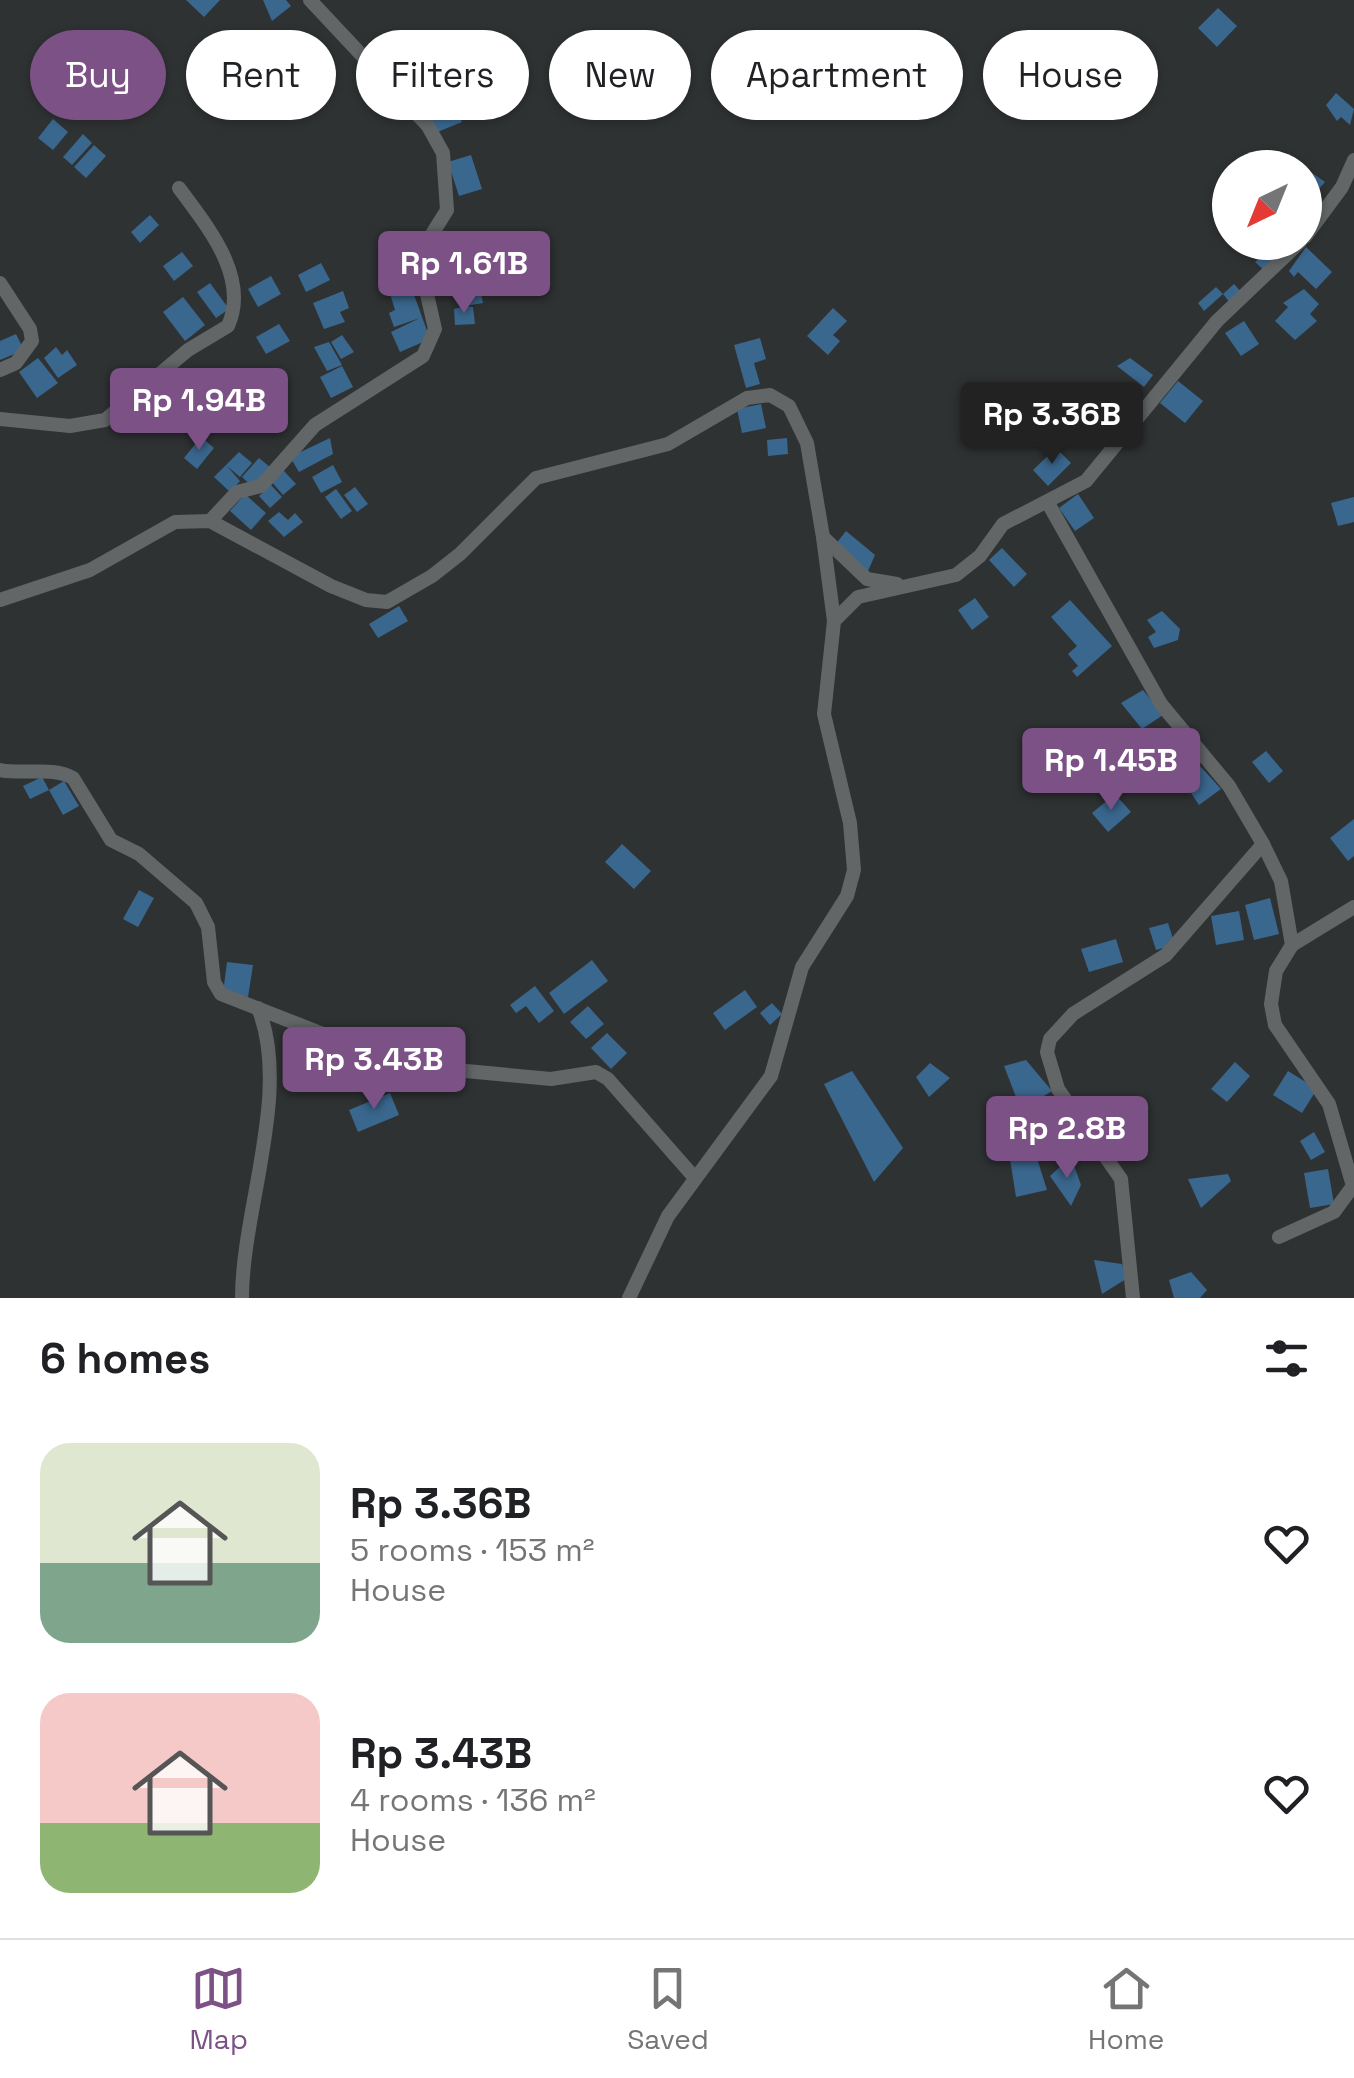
<!DOCTYPE html>
<meta charset="utf-8">
<style>
:root{--surface:#fff;--page:#f6f6f6;--text:#202124;--muted:#757577;--line:#e0e0e0;--accent:#7c5185}
body{margin:0;font-family:"Space Grotesk",sans-serif;background:var(--page);color:var(--text);height:100vh;display:flex;flex-direction:column;font-size:38px;white-space:nowrap}
*{box-sizing:border-box;margin:0}
p{font-size:32px;color:var(--muted)}
.icon{flex:none;width:55px;height:55px;fill:none;stroke:currentColor;stroke-width:2;stroke-linecap:round;stroke-linejoin:round}
.map{position:relative;height:1298px;overflow:hidden}
.side{display:flex;flex-direction:column;background:var(--surface);flex:1}
.side>*{flex:none}
.top-card{position:absolute;left:30px;top:30px;width:1295px;height:90px;display:flex;gap:20px}
.needle{width:65px;rotate:223deg}
.tools{position:absolute;left:1212px;top:150px;display:grid;gap:20px}
.tools a{display:grid;place-items:center;width:110px;height:110px;border-radius:50%;background:var(--surface);box-shadow:0 2px 8px #0004;font-size:50px}
.price{position:absolute;translate:-50% -85px;padding:0 22px;border-radius:10px;background:var(--accent);color:#fff;font-size:32px;line-height:65px;filter:drop-shadow(0 2px 5px #0008)}
.price::after{content:'';position:absolute;left:50%;top:60px;width:30px;height:22px;margin-left:-15px;background:inherit;clip-path:polygon(0 0,100% 0,50% 100%)}
.price.active{background:#222;color:#fff}
ul{padding:0;list-style:none}
li{display:flex;align-items:center;gap:30px;height:250px;padding:0 40px}
li span{display:grid;place-items:center;flex:none;width:280px;height:200px;border-radius:30px;color:#555}
li>.icon{margin-inline-start:auto}
span .icon{width:120px;height:120px;fill:#fffc;stroke-width:1}
li b{font-size:42px}
h2{display:flex;justify-content:space-between;align-items:center;height:120px;padding:0 40px;font-size:42px}
.pill{padding:0 35px;border-radius:45px;background:var(--surface);box-shadow:0 2px 8px #0004;font-size:35px;line-height:90px}
.pill.active{background:var(--accent);color:#fff}
.tabs{display:flex;justify-content:space-around;align-items:center;height:140px;border-top:2px solid var(--line);background:var(--surface);font-size:28px;color:var(--muted)}
.tabs a{display:grid;justify-items:center;gap:5px}
.tabs .active{color:var(--accent)}
.map>svg:first-child{display:block}
.building{fill:#3a678e}
.lines{fill:none;stroke-linecap:round;stroke-linejoin:round}
.minor{stroke:#636667;stroke-width:14}
</style>
<div class="map">
<svg width="1354" height="1298" viewBox="0 0 1354 1298">
<rect width="100%" height="100%" fill="#2f3233"/>
<g class="building">
<path d="M186 0H220L204 17Z"/>
<path d="M263 0H286L291 6 272 21Z"/>
<path d="M1218 8 1237 26 1217 47 1198 28Z"/>
<path d="M438 90 446 111 456 109 462 122 435 133 421 97Z"/>
<path d="M1336 93 1354 109 1350 125 1341 117 1337 121 1326 105Z"/>
<path d="M53 119 68 132 53 150 38 138Z"/>
<path d="M83 134 92 143 72 165 63 157Z"/>
<path d="M94 145 106 156 86 178 74 167Z"/>
<path d="M471 155 482 189 459 196 448 162Z"/>
<path d="M1305 168 1325 182 1310 199 1317 206 1305 219Z"/>
<path d="M150 215 159 225 140 243 131 232Z"/>
<path d="M1277 242H1298L1266 272 1255 262Z"/>
<path d="M1306 247 1332 272 1316 289 1298 272 1294 277 1289 271Z"/>
<path d="M182 252 193 266 174 281 163 266Z"/>
<path d="M321 263 330 280 306 292 298 275Z"/>
<path d="M271 276 281 294 258 307 248 289Z"/>
<path d="M478 278 483 303 465 306 460 281Z"/>
<path d="M535 278 538 290 513 295 510 283Z"/>
<path d="M409 281 430 339 400 352 391 332 420 318 394 327 389 313 395 310 388 287Z"/>
<path d="M210 283 229 309 216 318 197 292Z"/>
<path d="M1234 284 1243 294 1231 304 1223 294 1204 311 1198 303 1216 287 1223 294Z"/>
<path d="M1304 289 1319 304 1310 314 1317 321 1295 340 1275 321 1288 307 1283 303Z"/>
<path d="M343 291 349 308 340 312 345 322 324 329 313 303Z"/>
<path d="M183 297 205 325 185 341 163 312Z"/>
<path d="M465 306 473 307 475 324 455 325 454 309Z"/>
<path d="M833 308 847 321 833 335 840 341 828 355 807 336Z"/>
<path d="M1244 321 1259 344 1241 356 1225 333Z"/>
<path d="M279 324 290 341 266 354 256 337Z"/>
<path d="M16 334 24 350 0 360V341Z"/>
<path d="M342 335 354 352 341 359 331 342Z"/>
<path d="M760 338 766 359 754 363 760 384 746 388 734 345Z"/>
<path d="M329 342 342 365 327 371 314 347Z"/>
<path d="M56 347 62 355 67 350 77 365 58 378 44 358Z"/>
<path d="M38 358 58 383 37 398 19 372Z"/>
<path d="M1130 358 1153 375 1144 387 1117 366Z"/>
<path d="M342 366 353 387 331 398 320 377Z"/>
<path d="M1178 381 1203 401 1185 423 1160 403Z"/>
<path d="M1116 384 1142 402 1135 413 1108 395Z"/>
<path d="M761 404 766 428 742 433 737 409Z"/>
<path d="M201 437 214 448 197 469 184 458Z"/>
<path d="M330 438 333 454 299 472 290 457Z"/>
<path d="M787 438 788 454 768 456 767 440Z"/>
<path d="M1056 448 1071 463 1048 486 1033 470Z"/>
<path d="M239 452 252 463 240 477 227 466 240 481 230 492 214 477Z"/>
<path d="M259 458 271 468 253 487 242 477Z"/>
<path d="M333 465 342 482 321 493 312 477Z"/>
<path d="M283 470 296 484 283 495 271 481Z"/>
<path d="M271 485 282 497 270 508 259 496Z"/>
<path d="M355 487 368 504 357 512 344 495Z"/>
<path d="M336 489 352 511 341 519 325 497Z"/>
<path d="M245 494 266 513 251 530 230 511Z"/>
<path d="M1078 494 1094 518 1075 531 1059 508Z"/>
<path d="M1354 497V522L1338 526 1331 503Z"/>
<path d="M279 512 288 520 295 513 303 522 284 537 268 521Z"/>
<path d="M846 531 875 555 868 571 835 545Z"/>
<path d="M1002 548 1027 574 1014 587 989 560Z"/>
<path d="M975 598 989 617 972 630 958 610Z"/>
<path d="M1070 600 1112 646 1077 677 1072 671 1078 666 1068 654 1077 646 1051 617Z"/>
<path d="M399 606 408 621 378 638 369 624Z"/>
<path d="M1162 611 1180 629 1178 640 1154 648 1148 637 1156 632 1147 620Z"/>
<path d="M1143 690 1163 715 1142 729 1121 703Z"/>
<path d="M1266 751 1283 771 1269 783 1252 762Z"/>
<path d="M1201 767 1221 789 1199 805 1182 779Z"/>
<path d="M42 777 49 790 64 781 79 806 63 815 49 790 30 799 23 786Z"/>
<path d="M1115 794 1131 812 1108 832 1092 813Z"/>
<path d="M1354 819V856L1348 861 1330 838Z"/>
<path d="M622 844 651 871 634 889 605 862Z"/>
<path d="M139 890 154 898 138 927 123 919Z"/>
<path d="M1270 898 1279 934 1254 940 1245 905Z"/>
<path d="M1239 911 1244 940 1216 945 1211 916Z"/>
<path d="M1168 923 1175 945 1156 950 1149 928Z"/>
<path d="M1116 939 1123 962 1089 972 1081 949Z"/>
<path d="M592 960 608 981 564 1014 549 993Z"/>
<path d="M227 962 253 965 248 997 223 993Z"/>
<path d="M535 986 554 1011 539 1023 526 1006 516 1013 510 1005Z"/>
<path d="M745 990 757 1007 725 1030 713 1013Z"/>
<path d="M772 1003 782 1014 770 1025 760 1013Z"/>
<path d="M588 1006 604 1024 586 1039 570 1022Z"/>
<path d="M607 1033 627 1053 611 1069 591 1048Z"/>
<path d="M1026 1060 1052 1091 1021 1110 1004 1066Z"/>
<path d="M1235 1062 1250 1076 1227 1102 1211 1089Z"/>
<path d="M930 1063 950 1078 929 1097 916 1077Z"/>
<path d="M852 1071 903 1148 874 1182 824 1084Z"/>
<path d="M1288 1071 1317 1089 1302 1113 1273 1095Z"/>
<path d="M390 1093 399 1115 358 1132 349 1110Z"/>
<path d="M1314 1132 1325 1152 1311 1160 1300 1141Z"/>
<path d="M1009 1153 1036 1155 1047 1190 1016 1197Z"/>
<path d="M1071 1157 1081 1185 1071 1206 1050 1176Z"/>
<path d="M1328 1169 1334 1204 1310 1208 1304 1173Z"/>
<path d="M1228 1174 1231 1181 1201 1208 1188 1179Z"/>
<path d="M1094 1260 1122 1264 1126 1279 1102 1294Z"/>
<path d="M1191 1272 1207 1290 1200 1298H1174L1169 1280Z"/>
</g>
<g class="lines">
<g class="minor">
<path d="M1305 237 1342 187 1354 160"/>
<path d="M0 283 30 329 32 341 16 363 0 370"/>
<path d="M0 419 70 426 105 420 188 350 228 326C250 277 207 226 179 188"/>
<path d="M1048 503 1161 704 1229 786 1263 844 1281 881 1292 945 1276 971 1271 1004 1275 1025 1329 1104 1353 1186 1334 1212 1279 1237"/>
<path d="M210 521 237 492 261 486 315 425 423 356 435 329 420 264 424 247 447 210 443 153 428 126 310 0"/>
<path d="M823 537 867 579 897 584"/>
<path d="M0 600 90 570 175 522 210 521 331 586 366 600 387 602 432 576 460 554 536 478 668 444 747 398 770 395 789 406 807 443 823 537 834 621 824 714 850 823 854 870 847 896 802 967 771 1076 668 1216 629 1298"/>
<path d="M834 621 858 597 956 575 980 556 1003 524 1086 481 1217 321 1300 242"/>
<path d="M0 770C24 775 53 766 73 778L111 840 139 854 196 903 208 927 214 982 221 994 402 1065 551 1079 596 1072 608 1079 694 1177"/>
<path d="M1292 945 1354 907"/>
<path d="M242 1298C242 1209 292 1091 258 1008"/>
<path d="M1133 1298 1121 1179 1058 1089 1047 1052 1050 1039 1073 1014 1166 955 1263 844"/>
</g>
</g>
</svg>
<div class="tools">
<a><svg class="needle" viewBox="-14 -14 28 28"><path d="M0-13l5 13h-10z" fill="#e53935"/><path d="M0 13l5-13h-10z" fill="#757577"/></svg></a>
</div>
<b class="price" style="left:464px;top:316px">Rp 1.61B</b>
<b class="price" style="left:199px;top:453px">Rp 1.94B</b>
<b class="price active" style="left:1052px;top:467px">Rp 3.36B</b>
<b class="price" style="left:1111px;top:813px">Rp 1.45B</b>
<b class="price" style="left:374px;top:1112px">Rp 3.43B</b>
<b class="price" style="left:1067px;top:1181px">Rp 2.8B</b>
<div class="top-card">
<a class="pill active">Buy</a>
<a class="pill">Rent</a>
<a class="pill">Filters</a>
<a class="pill">New</a>
<a class="pill">Apartment</a>
<a class="pill">House</a>
</div>
</div>
<section class="side">
<h2>6 homes<svg class="icon" aria-label="filters" viewBox="0 0 24 24"><path d="M4 7h16M4 17h16"/><circle cx="9" cy="7" r="2"/><circle cx="15" cy="17" r="2"/></svg></h2>
<ul>
<li><span style="background:linear-gradient(#dfe7d0 60%,#7fa58c 0)"><svg class="icon" aria-label="home" viewBox="0 0 24 24"><path d="M3 11l9-7 9 7M6 9v11h12V9"/></svg></span><div><b>Rp 3.36B</b><p>5 rooms · 153 m²</p><p>House</p></div><svg class="icon" aria-label="heart" viewBox="0 0 24 24"><path d="M12 20l-8-8c-3-5 5-10 8-4 3-6 11-1 8 4z"/></svg></li>
<li><span style="background:linear-gradient(#f6c9c9 65%,#8fb573 0)"><svg class="icon" aria-label="home" viewBox="0 0 24 24"><path d="M3 11l9-7 9 7M6 9v11h12V9"/></svg></span><div><b>Rp 3.43B</b><p>4 rooms · 136 m²</p><p>House</p></div><svg class="icon" aria-label="heart" viewBox="0 0 24 24"><path d="M12 20l-8-8c-3-5 5-10 8-4 3-6 11-1 8 4z"/></svg></li>
</ul>
</section>
<nav class="tabs">
<a class="active"><svg class="icon" aria-label="map" viewBox="0 0 24 24"><path d="M3 6l6-2 6 2 6-2v14l-6 2-6-2-6 2zM9 4v14M15 6v14"/></svg>Map</a>
<a><svg class="icon" aria-label="saved" viewBox="0 0 24 24"><path d="M7 4h10v16l-5-4-5 4z"/></svg>Saved</a>
<a><svg class="icon" aria-label="home" viewBox="0 0 24 24"><path d="M3 11l9-7 9 7M6 9v11h12V9"/></svg>Home</a>
</nav>
